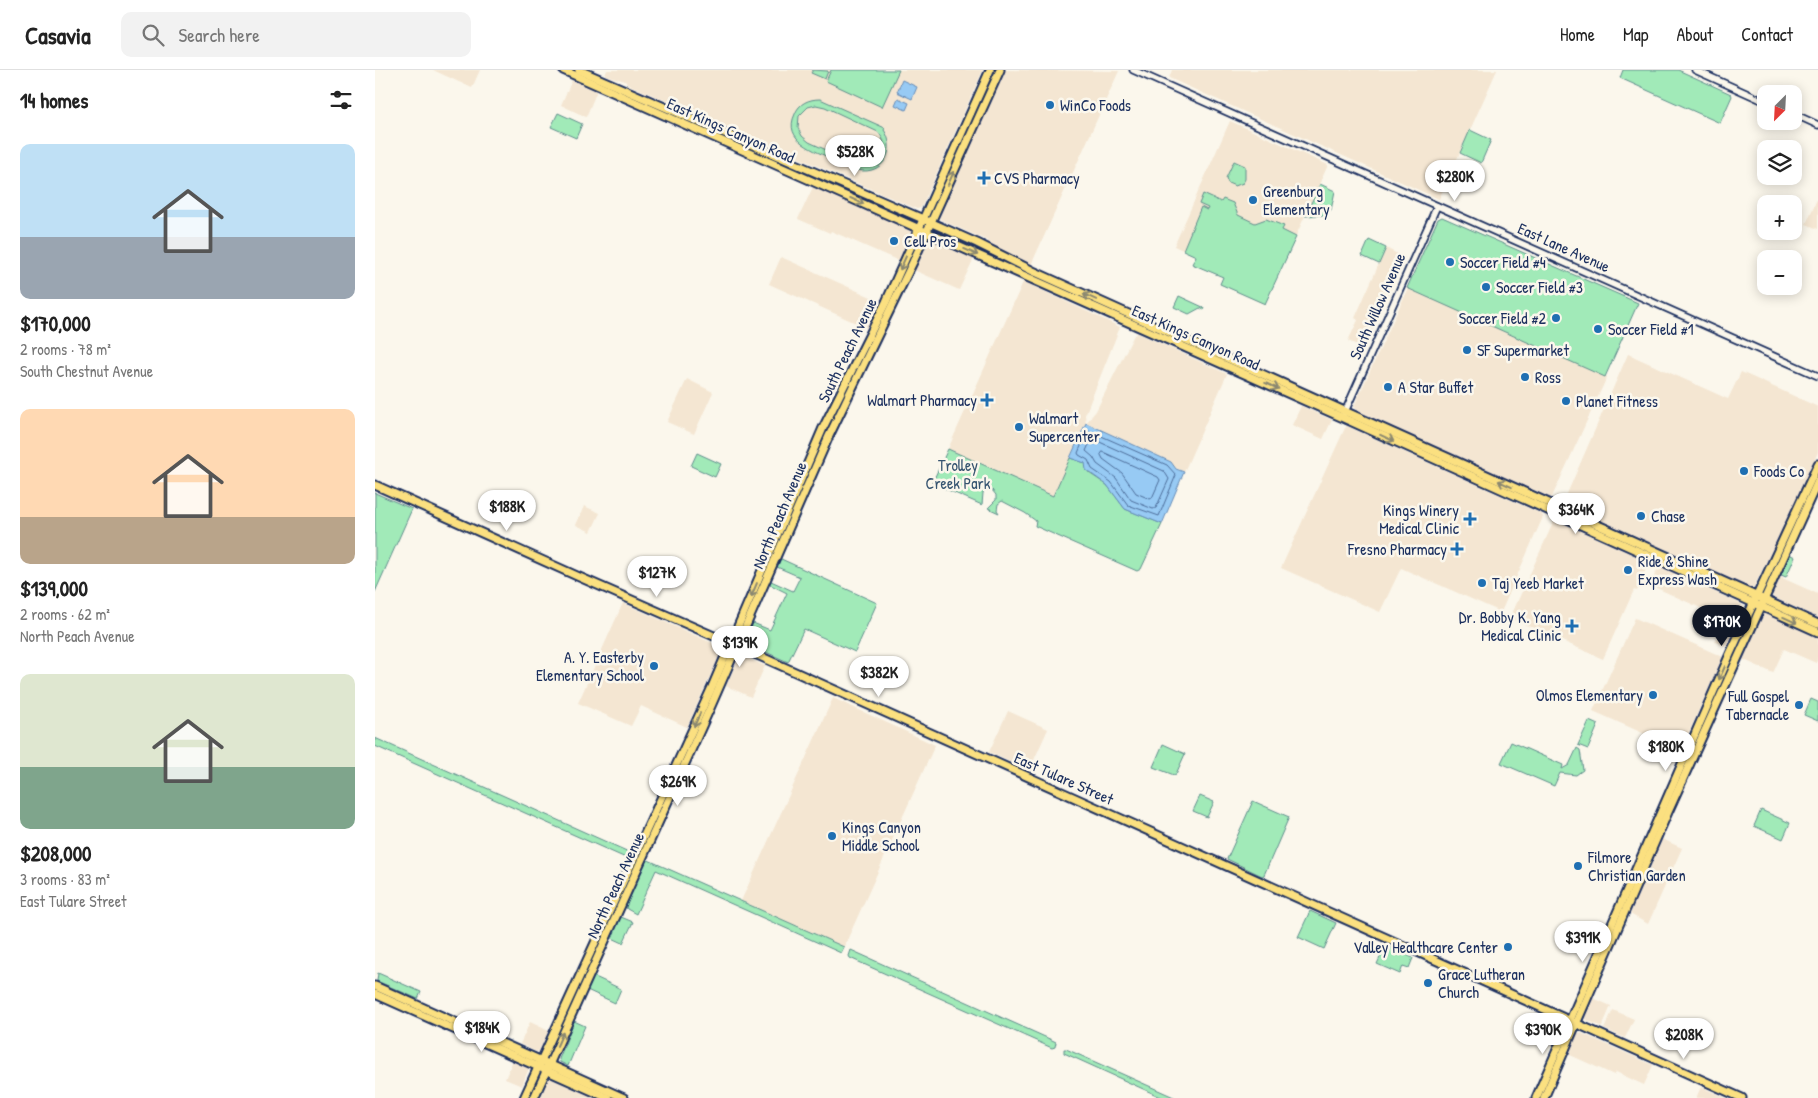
<!DOCTYPE html>
<meta charset="utf-8">
<style>
:root{--surface:#fff;--page:#f2f2f2;--text:#222;--muted:#767676;--line:#e0e0e0;--accent:#111827}
body{margin:0;font-family:"Patrick Hand",sans-serif;background:var(--page);color:var(--text);height:100vh;display:flex;flex-direction:column;font-size:19px;white-space:nowrap}
*{box-sizing:border-box;margin:0}
p{font-size:16px;color:var(--muted)}
.icon{flex:none;width:28px;height:28px;fill:none;stroke:currentColor;stroke-width:2;stroke-linecap:round;stroke-linejoin:round}
.map{position:relative;flex:1;overflow:hidden}
.side{display:flex;flex-direction:column;background:var(--surface);width:375px}
.side>*{flex:none}
.needle{width:32px;rotate:204deg}
.buttons{position:absolute;left:1382px;top:15px;display:grid;gap:10px}
.buttons a{display:grid;place-items:center;width:45px;height:45px;border-radius:10px;background:var(--surface);box-shadow:0 2px 12px #0003;font-size:25px}
.price{position:absolute;translate:-50% -42px;padding:0 11px;border-radius:18px;background:#fff;color:#222;font-size:16px;line-height:32px;filter:drop-shadow(0 1px 2px #0008)}
.price::after{content:'';position:absolute;left:50%;top:30px;width:15px;height:11px;margin-left:-8px;background:inherit;clip-path:polygon(0 0,100% 0,50% 100%)}
.price.on{background:var(--accent);color:#fff}
ul{padding:0;list-style:none}
li{display:grid;align-content:center;gap:10px;height:265px;padding:0 20px}
li span{display:grid;place-items:center;height:155px;border-radius:10px;color:#555}
li>.icon{margin-inline-start:auto}
span .icon{width:90px;height:90px;fill:#fffc;stroke-width:1}
li b{font-size:21px}
h2{display:flex;justify-content:space-between;align-items:center;height:60px;padding:0 20px;font-size:21px}
header{display:flex;align-items:center;gap:30px;box-sizing:border-box;height:70px;padding:0 25px;background:var(--surface);border-bottom:1px solid var(--line)}
header strong{font-size:24px}
nav{display:flex;gap:28px;margin-inline-start:auto;font-size:18px}
.search{width:350px;height:45px;background:var(--page);display:flex;align-items:center;gap:12px;box-sizing:border-box;padding:0 18px;border-radius:10px;color:var(--muted);font-size:19px}
main{display:flex;flex:1;min-height:0}
.map>svg:first-child{display:block}
.built{fill:#f4e6d2}
.green{fill:#a1eab8;stroke:#5e8c8b;fill-rule:evenodd}
.water{fill:#97caf4;stroke:#658cb8}
.lines{fill:none;stroke-linecap:round;stroke-linejoin:round}
.shore{stroke:#4d6d9a;stroke-width:1}
.minor-casing{stroke:#1b2f5e;stroke-width:9}
.major-casing{stroke:#1b2f5e;stroke-width:11}
.minor{stroke:#fbf7ec;stroke-width:5.5}
.major{stroke:#fbe080;stroke-width:7}
.oneway{stroke:#8b886f}
.poi-dot{fill:#1f6fb2;stroke:#fbf7ec;stroke-width:2}
.labels{text-anchor:middle;stroke-width:5;stroke-linejoin:round;paint-order:stroke}
.poi-label{font-size:16px;fill:#1b2f5e;stroke:#fbf7ec;text-anchor:start}
.street-label{font-size:16px;fill:#1b2f5e;stroke:#fbf7ec}
.park-label{font-size:16px;fill:#365470;stroke:#fbf7ec}
</style>
<header>
<strong>Casavia</strong>
<div class="search"><svg class="icon" aria-label="search" viewBox="0 0 24 24"><circle cx="10" cy="10" r="6"/><path d="M15 15l6 6"/></svg>Search here</div>
<nav><a>Home</a><a>Map</a><a>About</a><a>Contact</a></nav>
</header>
<main>
<section class="side">
<h2>14 homes<svg class="icon" aria-label="filters" viewBox="0 0 24 24"><path d="M4 7h16M4 17h16"/><circle cx="9" cy="7" r="2"/><circle cx="15" cy="17" r="2"/></svg></h2>
<ul>
<li><span style="background:linear-gradient(#bfe0f5 60%,#9aa5b1 0)"><svg class="icon" aria-label="home" viewBox="0 0 24 24"><path d="M3 11l9-7 9 7M6 9v11h12V9"/></svg></span><div><b>$170,000</b><p>2 rooms · 78 m²</p><p>South Chestnut Avenue</p></div></li>
<li><span style="background:linear-gradient(#ffd9b3 70%,#b9a48a 0)"><svg class="icon" aria-label="home" viewBox="0 0 24 24"><path d="M3 11l9-7 9 7M6 9v11h12V9"/></svg></span><div><b>$139,000</b><p>2 rooms · 62 m²</p><p>North Peach Avenue</p></div></li>
<li><span style="background:linear-gradient(#dfe7d0 60%,#7fa58c 0)"><svg class="icon" aria-label="home" viewBox="0 0 24 24"><path d="M3 11l9-7 9 7M6 9v11h12V9"/></svg></span><div><b>$208,000</b><p>3 rooms · 83 m²</p><p>East Tulare Street</p></div></li>
</ul>
</section>
<div class="map">
<svg width="1443" height="1028" viewBox="0 0 1443 1028">
<rect width="100%" height="100%" fill="#fbf7ec"/>
<filter id="ink" filterUnits="userSpaceOnUse"><feTurbulence type="fractalNoise" baseFrequency=".02" numOctaves="2"/><feDisplacementMap in="SourceGraphic" scale="10" xChannelSelector="R" yChannelSelector="G"/><feConvolveMatrix kernelMatrix="1 2 1 2 8 2 1 2 1" color-interpolation-filters="sRGB"/></filter>
<g filter="url(#ink)">
<g class="built">
<path d="M58 0H105L97 18Z"/>
<path d="M232 0H608L546 138 542 139 252 14 250 11 230 5Z"/>
<path d="M630 0 744 1 656 195 630 183 611 170 566 150 564 147Z"/>
<path d="M797 0H1122L1064 129 794 8Z"/>
<path d="M197 10 221 20V23L211 47 186 35Z"/>
<path d="M855 51 953 95 890 234 845 214 848 207 817 194 821 186 799 176Z"/>
<path d="M438 117 536 160 537 163 524 191 456 161 455 163 423 149Z"/>
<path d="M1443 127V159L1431 154Z"/>
<path d="M554 169 599 188 584 220 539 200Z"/>
<path d="M1011 178 1030 188 989 278 973 271 983 250 980 248Z"/>
<path d="M406 187 505 231 492 258 394 214Z"/>
<path d="M649 210 658 214 660 217 745 257 710 345 711 353 721 341 759 265 763 263 852 304 809 402 711 354 678 426 573 379Z"/>
<path d="M1033 218 1232 307 1177 427 1174 428 981 340 979 336Z"/>
<path d="M1253 284 1353 329 1366 302 1443 337V382L1408 459 1379 517H1372L1190 435 1188 433Z"/>
<path d="M312 309 338 322 319 364 292 352Z"/>
<path d="M926 336 957 350 948 369 917 355Z"/>
<path d="M972 356 1167 444 1168 447 1126 542 1026 498 1005 542 906 498 970 358Z"/>
<path d="M209 436 225 443 216 462 201 455Z"/>
<path d="M1181 450 1274 492 1262 521 1259 520 1228 589 1135 548 1179 451Z"/>
<path d="M1284 496 1366 534 1369 539 1363 555 1275 515Z"/>
<path d="M1405 507 1443 524V548L1399 528 1397 524Z"/>
<path d="M248 533 346 577 347 580 312 657 266 636 256 656 203 633Z"/>
<path d="M1388 544H1391L1443 567V588L1441 593 1409 579 1398 603 1367 589Z"/>
<path d="M1260 548 1348 587 1306 680 1218 641Z"/>
<path d="M1348 552 1361 558 1353 577 1340 572Z"/>
<path d="M367 586 390 596 376 627 351 616 364 587Z"/>
<path d="M458 628 560 675 469 877 366 831Z"/>
<path d="M633 641 673 659 654 701 614 682Z"/>
<path d="M1287 769 1307 778 1273 854 1255 844Z"/>
<path d="M1218 928 1236 936 1227 957 1211 950 1209 947Z"/>
<path d="M1238 940 1259 949 1250 968 1229 959Z"/>
<path d="M1171 947 1186 955 1179 973 1163 966Z"/>
<path d="M155 952 174 961 164 981 161 982 145 974Z"/>
<path d="M1203 963H1206L1278 995 1269 1015 1241 1002 1239 1005 1193 984Z"/>
<path d="M138 990 154 998 147 1016 130 1009Z"/>
<path d="M176 1008 193 1016 219 1028H164L172 1009Z"/>
<path d="M1326 1017 1351 1028H1321Z"/>
</g>
<g class="green">
<path d="M438 0 453 1 450 9 436 3Z"/>
<path d="M456 0H524L507 37 451 11Z"/>
<path d="M1248 0H1303L1356 24 1357 26 1345 53 1245 8Z"/>
<path d="M445 29 510 58 509 60C521 77 511 102 488 101 479 100 468 94 460 90 441 81 407 71 420 44 424 33 434 29 445 29ZM441 35 450 37 503 62C517 77 505 98 484 95L434 72 427 66 423 58 424 46 433 37Z"/>
<path d="M183 43 207 54 201 68 176 57Z"/>
<path d="M1095 60 1116 70 1106 93 1085 83Z"/>
<path d="M859 91 870 96V109L868 113 860 116 853 113 851 108Z"/>
<path d="M945 114 960 121 956 140 951 141 949 145 930 146Z"/>
<path d="M828 124 846 132 848 129 858 133 863 145 880 153 891 149 909 156 907 160 921 167 890 234 845 214 848 207 817 194 821 186 808 180 826 137 832 140 833 138 824 134Z"/>
<path d="M1067 147 1263 233 1230 307 1032 218 1063 149Z"/>
<path d="M994 170 1011 178 1004 194 987 186Z"/>
<path d="M804 226 830 238 829 240 825 238 814 244 799 237Z"/>
<path d="M573 379 678 426 695 388 710 393 714 403 732 415 750 439 787 454 766 499 762 501 660 456 661 451 650 443 627 431 623 434 622 440 624 443 613 438 621 430V425L617 420H610L608 423 607 435 557 413Z"/>
<path d="M322 383 346 394 340 407 316 396Z"/>
<path d="M0 423 37 439 0 522Z"/>
<path d="M1416 485 1420 487 1411 507 1406 505 1414 486Z"/>
<path d="M404 488 502 533 480 582 429 559 413 592 373 574 372 569 378 553 395 560 412 523 394 514 396 511 418 521 425 507 402 497Z"/>
<path d="M1436 629 1443 632V651L1429 645Z"/>
<path d="M1214 651 1223 655 1213 679 1203 675Z"/>
<path d="M0 668 256 783 253 789 0 676Z"/>
<path d="M1136 672 1188 695 1187 699 1194 695 1202 678 1205 680 1208 700 1201 705 1185 703 1179 716 1126 693Z"/>
<path d="M788 674 810 684 801 704 799 705 778 697Z"/>
<path d="M825 726 839 732 832 747 818 741Z"/>
<path d="M878 731 914 747 889 805 887 806 852 789Z"/>
<path d="M1386 740 1415 753 1408 769 1379 756Z"/>
<path d="M271 789 469 877 466 883 281 800 261 844 252 839 250 835Z"/>
<path d="M935 841 961 853 949 879 923 867Z"/>
<path d="M246 847 258 852 248 873 235 867 244 848Z"/>
<path d="M1011 875 1038 888 1034 898 1028 896 1025 904 1002 894Z"/>
<path d="M476 880 679 971 681 972 680 977 677 978 475 888 474 886Z"/>
<path d="M3 903 46 922 43 929 2 911Z"/>
<path d="M218 906 246 919 240 933 212 920Z"/>
<path d="M199 951 210 956 193 996 185 992 184 989Z"/>
<path d="M689 979H691L801 1028H788L689 983Z"/>
</g>
<g class="water">
<path d="M527 10 542 17 537 29 522 22Z"/>
<path d="M523 28 534 33 531 40 520 35Z"/>
<path d="M711 353 796 392 801 399 809 402 787 454 750 439 732 415 711 400 710 393 695 388Z"/>
</g>
<g class="lines">
<g class="shore">
<path d="M715 361 792 395 801 405 784 446 753 435 736 412 717 399 713 390 704 385 703 383 712 362Z"/>
<path d="M718 369 789 401 794 409 781 438 778 439 756 430 741 408 722 394 718 387 711 381 716 370Z"/>
<path d="M728 382 783 407 785 410 777 428 775 429 761 423 747 403 728 389 726 385Z"/>
</g>
<g class="minor-casing">
<g id="minor">
<path d="M758 0 1443 306"/>
<path d="M1320 0 1391 32"/>
<path d="M1419 44 1443 55"/>
<path d="M969 344 1062 136"/>
</g>
</g>
<g class="major-casing">
<g id="major">
<path d="M188 0 975 351 1443 562"/>
<path d="M204 0 548 149 602 173 658 201 1443 554"/>
<path d="M0 415 202 506 389 588 1367 1028"/>
<path d="M0 916 249 1028"/>
<path d="M0 924 233 1028"/>
<path d="M149 1028 337 617 448 358 511 232 615 0"/>
<path d="M159 1028 336 636 454 366 538 192 625 0"/>
<path d="M1161 1028 1355 584 1443 394"/>
<path d="M1169 1028 1293 742 1443 411"/>
</g>
</g>
<use href="#minor" class="minor"/>
<use href="#major" class="major"/>
</g>
<defs><path id="oneway-shaft" d="M-6 0H5M1.5-3L5.5 0L1.5 3" fill="none" stroke-width="1.6" stroke-linecap="round" stroke-linejoin="round" transform="scale(1.25)"/></defs>
<g class="oneway">
<use href="#oneway-shaft" transform="translate(576 108) rotate(-66)"/>
<use href="#oneway-shaft" transform="translate(482 131) rotate(24)"/>
<use href="#oneway-shaft" transform="translate(596 182) rotate(24)"/>
<use href="#oneway-shaft" transform="translate(528 193) rotate(114)"/>
<use href="#oneway-shaft" transform="translate(715 227) rotate(-156)"/>
<use href="#oneway-shaft" transform="translate(897 316) rotate(24)"/>
<use href="#oneway-shaft" transform="translate(1012 368) rotate(25)"/>
<use href="#oneway-shaft" transform="translate(1130 414) rotate(-155)"/>
<use href="#oneway-shaft" transform="translate(379 520) rotate(113)"/>
<use href="#oneway-shaft" transform="translate(1415 550) rotate(24)"/>
<use href="#oneway-shaft" transform="translate(1347 603) rotate(114)"/>
<use href="#oneway-shaft" transform="translate(322 650) rotate(114)"/>
<use href="#oneway-shaft" transform="translate(185 969) rotate(-66)"/>
</g>
</g>
<g class="poi-dot">
<circle cx="675" cy="35" r="5"/>
<path d="M606.5 100.5h5v5h5v5h-5v5h-5v-5h-5v-5h5z"/>
<circle cx="878" cy="130" r="5"/>
<circle cx="519" cy="171" r="5"/>
<circle cx="1075" cy="192" r="5"/>
<circle cx="1111" cy="217" r="5"/>
<circle cx="1181" cy="248" r="5"/>
<circle cx="1223" cy="259" r="5"/>
<circle cx="1092" cy="280" r="5"/>
<circle cx="1150" cy="307" r="5"/>
<circle cx="1013" cy="317" r="5"/>
<path d="M609.5 322.5h5v5h5v5h-5v5h-5v-5h-5v-5h5z"/>
<circle cx="1191" cy="331" r="5"/>
<circle cx="644" cy="357" r="5"/>
<circle cx="1369" cy="401" r="5"/>
<circle cx="1266" cy="446" r="5"/>
<path d="M1092.5 441.5h5v5h5v5h-5v5h-5v-5h-5v-5h5z"/>
<path d="M1079.5 471.5h5v5h5v5h-5v5h-5v-5h-5v-5h5z"/>
<circle cx="1253" cy="500" r="5"/>
<circle cx="1107" cy="513" r="5"/>
<path d="M1194.5 548.5h5v5h5v5h-5v5h-5v-5h-5v-5h5z"/>
<circle cx="279" cy="596" r="5"/>
<circle cx="1278" cy="625" r="5"/>
<circle cx="1424" cy="635" r="5"/>
<circle cx="457" cy="766" r="5"/>
<circle cx="1203" cy="796" r="5"/>
<circle cx="1133" cy="877" r="5"/>
<circle cx="1053" cy="913" r="5"/>
</g>
<g class="labels">
<g class="poi-label">
<text x="685" y="41">WinCo Foods</text>
<text x="619" y="114">CVS Pharmacy</text>
<text x="888" y="127">Greenburg<tspan x="888" dy="18">Elementary</tspan></text>
<text x="529" y="177">Cell Pros</text>
<text x="1085" y="198">Soccer Field #4</text>
<text x="1121" y="223">Soccer Field #3</text>
<text x="1171" y="254" text-anchor="end">Soccer Field #2</text>
<text x="1233" y="265">Soccer Field #1</text>
<text x="1102" y="286">SF Supermarket</text>
<text x="1160" y="313">Ross</text>
<text x="1023" y="323">A Star Buffet</text>
<text x="602" y="336" text-anchor="end">Walmart Pharmacy</text>
<text x="1201" y="337">Planet Fitness</text>
<text x="654" y="354">Walmart<tspan x="654" dy="18">Supercenter</tspan></text>
<text x="1379" y="407">Foods Co</text>
<text x="1084" y="446" text-anchor="end">Kings Winery<tspan x="1084" dy="18">Medical Clinic</tspan></text>
<text x="1276" y="452">Chase</text>
<text x="1072" y="485" text-anchor="end">Fresno Pharmacy</text>
<text x="1263" y="497">Ride &amp; Shine<tspan x="1263" dy="18">Express Wash</tspan></text>
<text x="1117" y="519">Taj Yeeb Market</text>
<text x="1186" y="553" text-anchor="end">Dr. Bobby K. Yang<tspan x="1186" dy="18">Medical Clinic</tspan></text>
<text x="269" y="593" text-anchor="end">A. Y. Easterby<tspan x="269" dy="18">Elementary School</tspan></text>
<text x="1268" y="631" text-anchor="end">Olmos Elementary</text>
<text x="1414" y="632" text-anchor="end">Full Gospel<tspan x="1414" dy="18">Tabernacle</tspan></text>
<text x="467" y="763">Kings Canyon<tspan x="467" dy="18">Middle School</tspan></text>
<text x="1213" y="793">Filmore<tspan x="1213" dy="18">Christian Garden</tspan></text>
<text x="1123" y="883" text-anchor="end">Valley Healthcare Center</text>
<text x="1063" y="910">Grace Lutheran<tspan x="1063" dy="18">Church</tspan></text>
</g>
<g class="street-label">
<text transform="translate(356 60) rotate(24)" y="6">East Kings Canyon Road</text>
<text transform="translate(1189 177) rotate(24)" y="6">East Lane Avenue</text>
<text transform="translate(1002 236) rotate(-66)" y="6">South Willow Avenue</text>
<text transform="translate(821 267) rotate(24)" y="6">East Kings Canyon Road</text>
<text transform="translate(472 280) rotate(-64)" y="6">South Peach Avenue</text>
<text transform="translate(404 445) rotate(-67)" y="6">North Peach Avenue</text>
<text transform="translate(689 708) rotate(24)" y="6">East Tulare Street</text>
<text transform="translate(240 815) rotate(-65)" y="6">North Peach Avenue</text>
</g>
<g class="park-label">
<text x="583" y="401">Trolley<tspan x="583" dy="18">Creek Park</tspan></text>
</g>
</g>
</svg>
<div class="buttons">
<a><svg class="needle" viewBox="-14 -14 28 28"><path d="M0-13l5 13h-10z" fill="#e53935"/><path d="M0 13l5-13h-10z" fill="#767676"/></svg></a>
<a><svg class="icon" aria-label="layers" viewBox="0 0 24 24"><path d="M12 4l9 5-9 5-9-5zM3 14l9 5 9-5"/></svg></a>
<a>+</a>
<a>−</a>
</div>
<b class="price" style="left:480px;top:107px">$528K</b>
<b class="price" style="left:1080px;top:132px">$280K</b>
<b class="price" style="left:132px;top:462px">$188K</b>
<b class="price" style="left:1201px;top:465px">$364K</b>
<b class="price" style="left:282px;top:528px">$127K</b>
<b class="price on" style="left:1347px;top:577px">$170K</b>
<b class="price" style="left:365px;top:598px">$139K</b>
<b class="price" style="left:504px;top:628px">$382K</b>
<b class="price" style="left:1291px;top:702px">$180K</b>
<b class="price" style="left:303px;top:737px">$269K</b>
<b class="price" style="left:1208px;top:893px">$391K</b>
<b class="price" style="left:107px;top:983px">$184K</b>
<b class="price" style="left:1168px;top:985px">$390K</b>
<b class="price" style="left:1309px;top:990px">$208K</b>
</div>
</main>
